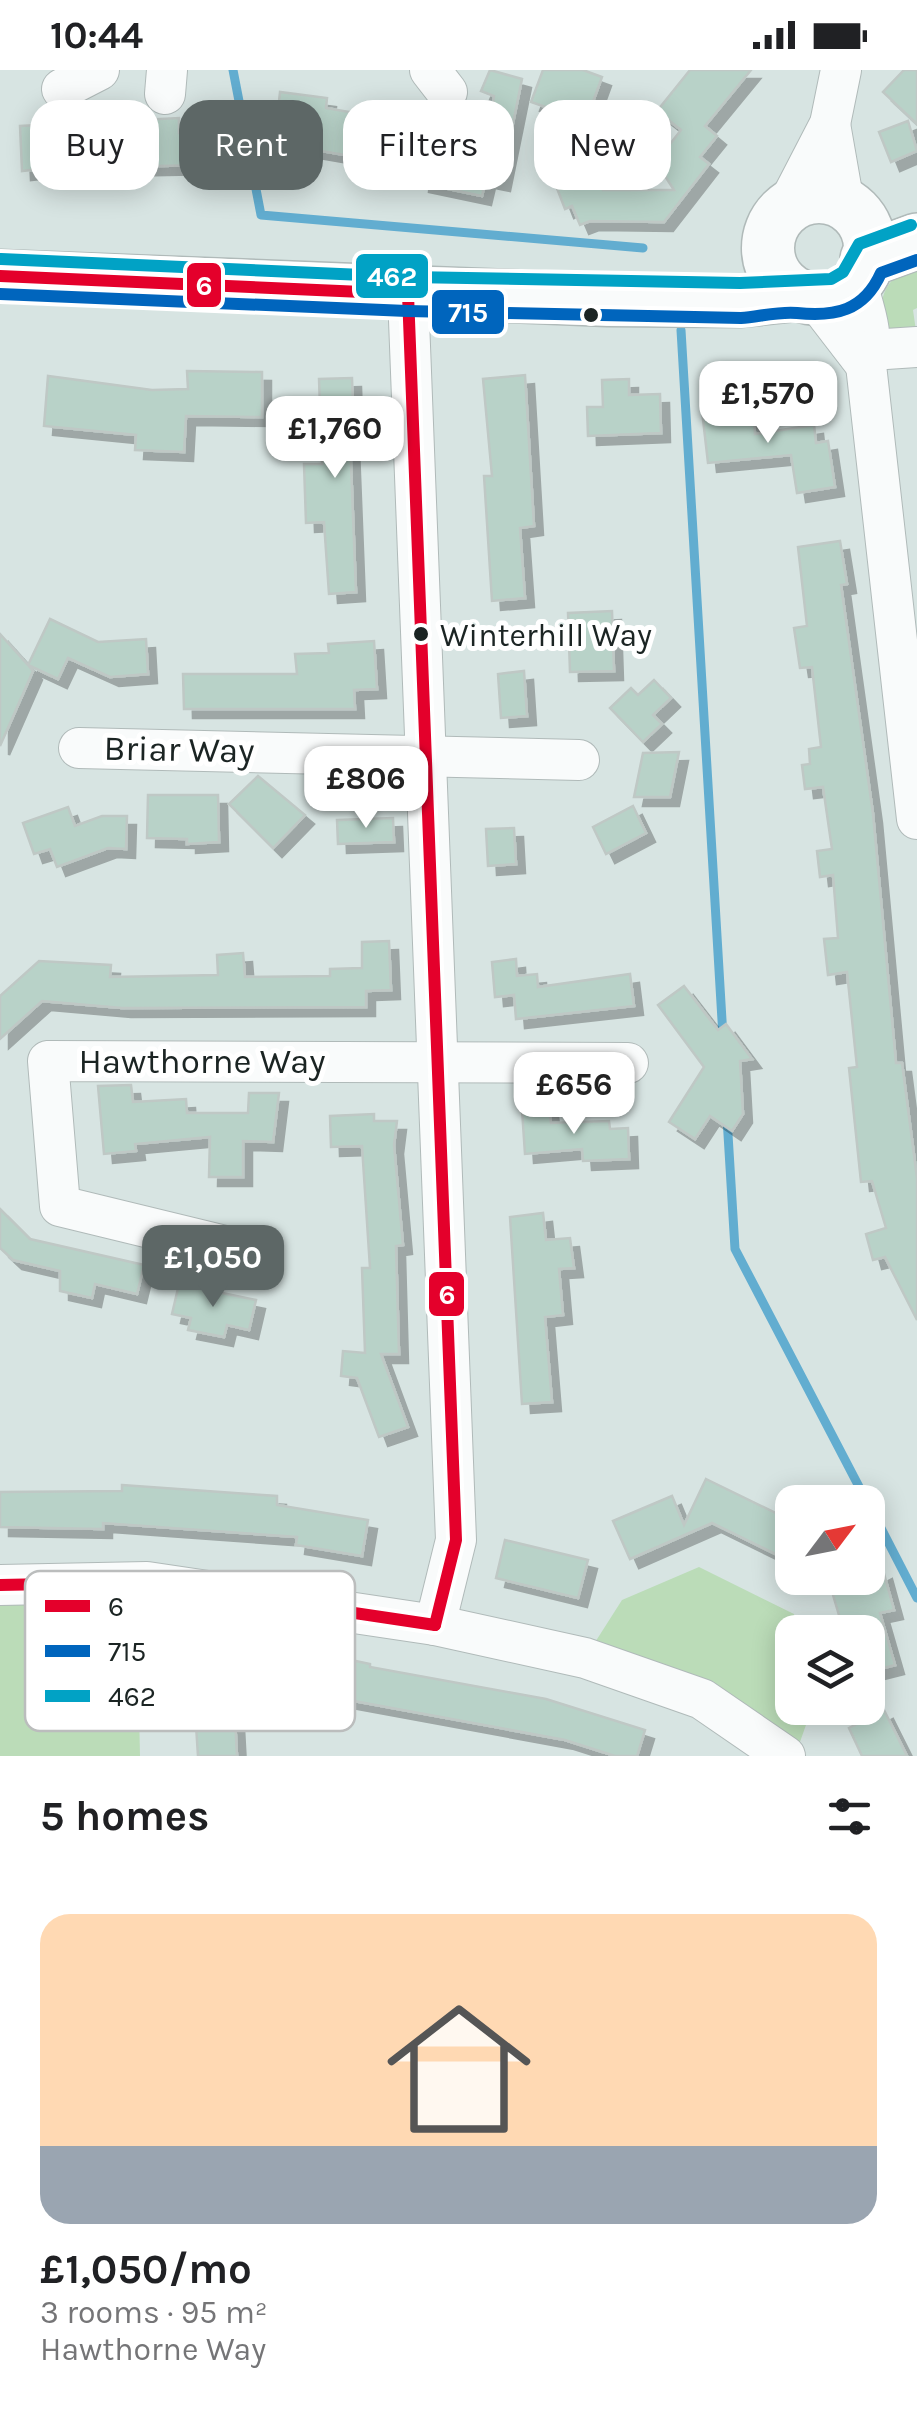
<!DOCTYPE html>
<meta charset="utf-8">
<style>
:root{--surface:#fff;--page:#f6f6f6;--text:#202124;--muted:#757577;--line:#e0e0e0;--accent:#5d6766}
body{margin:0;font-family:Karla,sans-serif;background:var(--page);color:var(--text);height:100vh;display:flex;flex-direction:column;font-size:38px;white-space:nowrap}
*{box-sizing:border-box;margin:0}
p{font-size:32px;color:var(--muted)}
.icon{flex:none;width:55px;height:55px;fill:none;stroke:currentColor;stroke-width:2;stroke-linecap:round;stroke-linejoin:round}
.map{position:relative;height:1686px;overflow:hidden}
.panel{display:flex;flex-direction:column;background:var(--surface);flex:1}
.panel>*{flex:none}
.guide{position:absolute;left:30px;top:30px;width:858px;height:90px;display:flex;gap:20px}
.needle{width:65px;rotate:58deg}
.tools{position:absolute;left:775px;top:1415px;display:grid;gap:20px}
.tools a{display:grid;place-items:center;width:110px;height:110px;border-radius:20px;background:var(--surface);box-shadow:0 5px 25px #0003;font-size:50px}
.price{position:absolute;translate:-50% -85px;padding:0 22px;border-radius:20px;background:#fff;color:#222;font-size:32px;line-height:65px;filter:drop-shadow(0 2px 5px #0008)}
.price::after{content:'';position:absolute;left:50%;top:60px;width:30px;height:22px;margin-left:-15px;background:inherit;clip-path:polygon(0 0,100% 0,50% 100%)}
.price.current{background:var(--accent);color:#fff}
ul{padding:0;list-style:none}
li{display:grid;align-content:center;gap:20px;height:530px;padding:0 40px}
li+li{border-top:2px solid var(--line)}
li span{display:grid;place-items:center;height:310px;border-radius:30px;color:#555}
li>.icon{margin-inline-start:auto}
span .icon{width:180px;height:180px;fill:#fffc;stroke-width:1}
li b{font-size:42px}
h2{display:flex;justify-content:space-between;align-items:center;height:120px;padding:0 40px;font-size:42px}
.tag{padding:0 35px;border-radius:30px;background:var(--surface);box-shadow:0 5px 25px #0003;font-size:35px;line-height:90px}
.tag.current{background:var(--accent);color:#fff}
.status{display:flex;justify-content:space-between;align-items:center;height:70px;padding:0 50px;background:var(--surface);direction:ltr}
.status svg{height:28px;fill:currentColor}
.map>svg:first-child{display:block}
.green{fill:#bbdcb8}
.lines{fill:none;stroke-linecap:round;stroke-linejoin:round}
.stream{stroke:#62add0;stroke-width:9}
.building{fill:#b8d2c8;stroke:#bfc8c5;stroke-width:2.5;filter:url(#shadow)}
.minor-casing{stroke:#b0bab9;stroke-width:42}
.major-casing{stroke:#b0bab9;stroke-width:55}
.highway-casing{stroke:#b0bab9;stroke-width:58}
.minor{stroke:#f9fbfb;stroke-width:40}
.major{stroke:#f9fbfb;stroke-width:52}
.highway{stroke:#f9fbfb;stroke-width:55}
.bus-1-casing{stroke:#fff;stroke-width:20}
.bus-2-casing{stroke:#fff;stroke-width:20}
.bus-3-casing{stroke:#fff;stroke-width:20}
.bus-1{stroke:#e4002b;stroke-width:12}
.bus-2{stroke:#0065bd;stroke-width:12}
.bus-3{stroke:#01a2c5;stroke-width:12}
.bus-dot{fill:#1b2423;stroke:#fff;stroke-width:4}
.labels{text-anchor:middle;stroke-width:10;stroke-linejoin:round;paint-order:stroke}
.bus-label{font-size:32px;fill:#1b2423;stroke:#fff;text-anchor:start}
.street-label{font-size:35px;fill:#1b2423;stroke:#fff}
.key{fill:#fff;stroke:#bbbdbd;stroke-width:2.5}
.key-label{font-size:28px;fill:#1b2423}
.line-badge{stroke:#fff;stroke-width:4}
.badge-label{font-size:28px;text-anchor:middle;font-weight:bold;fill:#fff}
</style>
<div class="status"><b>10:44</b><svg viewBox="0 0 49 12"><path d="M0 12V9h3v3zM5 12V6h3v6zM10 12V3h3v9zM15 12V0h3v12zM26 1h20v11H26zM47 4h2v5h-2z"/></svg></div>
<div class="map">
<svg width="917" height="1686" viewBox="0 0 917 1686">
<defs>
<filter id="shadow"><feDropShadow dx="9" dy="9" stdDeviation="0" flood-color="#0004"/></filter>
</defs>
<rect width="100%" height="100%" fill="#d7e4e2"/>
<g class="green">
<path d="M917 192V238L913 240 917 268 889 259C872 227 888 208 917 192Z"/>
<path d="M699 1497 794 1544 798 1562H792V1638H812L795 1686 585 1588 622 1530Z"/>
<path d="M0 1524 122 1526 137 1547 140 1686H0Z"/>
</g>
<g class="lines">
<g class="stream">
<path d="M233 0 261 145 643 178"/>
<path d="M681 260 723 967"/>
<path d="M727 1048 735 1179 867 1432"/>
<path d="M868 1433 917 1528"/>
</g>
</g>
<g class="building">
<path d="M490 0 522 9 501 112 486 109 482 126 420 113 421 102 397 100V94L287 75 290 52 277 50 280 22 327 28 326 38 407 52 406 62 487 70 494 26 481 21Z"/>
<path d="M543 0H583L602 7 586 51 531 32Z"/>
<path d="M690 0H751L705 56 717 66 700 87 709 94 664 152 590 151 580 155 572 136 565 139 548 95 588 80 603 120H674L656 92 681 60 657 41Z"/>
<path d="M904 0H917V54L883 22Z"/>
<path d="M179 48V63H207L208 95 108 97 109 91 22 101 20 56Z"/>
<path d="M908 51 917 81 891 92 879 62Z"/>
<path d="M187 301 262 302V347L186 346 184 382 135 380 136 365 44 356 48 306 152 320 188 319Z"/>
<path d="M525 305 534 456 520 458 525 528 492 531 484 406H492L483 309Z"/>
<path d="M352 308 353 337H362V370H350L356 522 329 524 324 452 306 453 304 394H322L319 309Z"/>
<path d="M629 309V325L660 324 661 363 588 366 587 337H603L602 310Z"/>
<path d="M753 337 755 364 814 355 816 373 828 371 835 417 797 423 791 385 708 393 702 341Z"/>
<path d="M840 471 847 514 841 515 873 744 896 993H902L917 1108V1250L885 1187 873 1190 866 1164 886 1158 872 1111 861 1112 849 998 857 997 847 902 828 905 824 869 838 868 833 805 820 807 817 781 832 779 823 717 805 719 802 695 810 694 809 679 821 677 812 597 800 598 794 558 807 556 798 477Z"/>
<path d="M612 541 614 601 570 602 568 543Z"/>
<path d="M50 549 98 572 146 569 148 604 110 607 68 588 58 609 28 595 33 601 0 676V564L28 595Z"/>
<path d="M374 571 377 619 354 620 355 639H184L183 604H297L295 584 329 583 328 574Z"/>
<path d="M524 601 527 646 501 648 498 604Z"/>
<path d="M654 610 671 628 653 645 662 654 643 672 610 638 631 618 638 625Z"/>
<path d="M679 682 670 727H634L643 683Z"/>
<path d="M258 706 305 745 273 778 229 734Z"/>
<path d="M148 725H218L219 772 187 774V769L147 768Z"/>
<path d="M633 736 646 763 606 784 593 757Z"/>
<path d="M68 737 75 756 102 746H127L126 779 108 778 57 797 50 779 34 784 23 753Z"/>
<path d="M393 748 394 772 338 774 337 750Z"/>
<path d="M514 758 516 794 488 796 486 759Z"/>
<path d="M389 871 391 920 366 921V937L122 938 42 931 0 969V926L39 891 111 895 110 907 218 905 217 885 243 883 245 907 330 906V899L362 898V872Z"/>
<path d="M516 889 517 906 537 904 538 917 630 904 634 936 516 949 514 925 495 927 492 892Z"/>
<path d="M684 916 718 960 726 954 752 989 740 991 743 1044 732 1061 710 1046 695 1069 669 1052 704 997 658 935Z"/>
<path d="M131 1015 133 1032 186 1029 187 1043H248L249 1023H279L273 1072 243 1071V1107H209L210 1067 135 1074 136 1081 104 1084 98 1016Z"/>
<path d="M549 1038 551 1053 609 1051 610 1059 628 1058 629 1089 583 1091 582 1079 525 1084 522 1040Z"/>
<path d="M374 1044V1051H397L394 1075 403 1175 396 1176 399 1284H381L408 1357 379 1367 357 1308 341 1306 343 1281 365 1283 362 1198H370L362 1076 331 1077 330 1046Z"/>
<path d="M0 1139 30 1169 144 1195 137 1224 95 1214 92 1228 60 1221V1201L13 1190 0 1178Z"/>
<path d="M543 1143 546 1170 570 1168 574 1198 559 1199 563 1245 545 1247 552 1332 522 1334 510 1147Z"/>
<path d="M179 1214 256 1230 249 1260 227 1255 224 1267 188 1260 191 1248 172 1244Z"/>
<path d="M706 1409 792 1451V1492L712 1453 630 1489 613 1451 672 1426 684 1455Z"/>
<path d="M122 1415 277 1426V1435L368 1450 362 1486 296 1475 297 1467 103 1453V1459L0 1457V1422L122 1421Z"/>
<path d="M505 1470 588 1490 578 1528 496 1508Z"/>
<path d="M883 1500 894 1540 880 1543 895 1595 868 1602V1562H844L828 1508H868Z"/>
<path d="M309 1581 370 1594V1597L546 1629 645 1660 637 1686H615L565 1670 289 1619 294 1595 306 1597Z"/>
<path d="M233 1613 237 1686H198L194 1624H202L201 1615Z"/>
<path d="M884 1640 907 1686H862L849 1658Z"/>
</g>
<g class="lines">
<g class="minor-casing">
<g id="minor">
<path d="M430 0 447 22"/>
<path d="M62 19 99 0"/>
<path d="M165 24 167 0"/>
<path d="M830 54 844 134"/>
<path d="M786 139 830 54 841 0"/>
<path d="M857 214C865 242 875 267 866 295L917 749"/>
<path d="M408 224 456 1470 435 1555"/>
<path d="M816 230 866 295"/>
<path d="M871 280 917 277"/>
<path d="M79 678 579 690"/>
<path d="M241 1180 60 1136 48 991 628 993"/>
<path d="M0 1515 147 1512 435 1555 585 1588 702 1629 785 1686"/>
</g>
</g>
<g class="major-casing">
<g id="major">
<circle cx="819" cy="178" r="51"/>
<path d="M0 206 608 230 741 231 796 225"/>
</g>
</g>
<g class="highway-casing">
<path id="highway" d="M868 189 917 171"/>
</g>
<use href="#minor" class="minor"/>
<use href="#major" class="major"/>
<use href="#highway" class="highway"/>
<g class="bus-1-casing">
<g id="bus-1">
<path d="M0 206 408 224"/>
<path d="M408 224 456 1470 435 1555"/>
<path d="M0 1515 147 1512 435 1555"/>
</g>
</g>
<g class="bus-2-casing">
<path id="bus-2" d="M0 224 407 241 741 248C758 247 779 241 797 243 835 247 864 241 881 203L917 190"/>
</g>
<g class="bus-3-casing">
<path id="bus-3" d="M1 189 409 207 740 213 831 209 843 202 859 174 911 155"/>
</g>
<use href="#bus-1" class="bus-1"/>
<use href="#bus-2" class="bus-2"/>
<use href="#bus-3" class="bus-3"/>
</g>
<g class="bus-dot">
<circle cx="591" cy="245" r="9"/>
<circle cx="421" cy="564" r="9"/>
</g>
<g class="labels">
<g class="bus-label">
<text x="440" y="576">Winterhill Way</text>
</g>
<g class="street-label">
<text transform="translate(179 679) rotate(1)" y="12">Briar Way</text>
<text x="202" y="1003">Hawthorne Way</text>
</g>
</g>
<rect x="25" y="1501" width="330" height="160" rx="15" class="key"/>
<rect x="45" y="1530" width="45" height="12" fill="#e4002b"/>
<rect x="45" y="1575" width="45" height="12" fill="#0065bd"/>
<rect x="45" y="1620" width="45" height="12" fill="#01a2c5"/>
<g class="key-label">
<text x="108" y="1546">6</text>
<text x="108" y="1591">715</text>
<text x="108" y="1636">462</text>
</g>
<g class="line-badge">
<rect x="354" y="182" width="76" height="48" rx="10" fill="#01a2c5"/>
<rect x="185" y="191" width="38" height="48" rx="10" fill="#e4002b"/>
<rect x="430" y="218" width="76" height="48" rx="10" fill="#0065bd"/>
<rect x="427" y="1200" width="39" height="48" rx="10" fill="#e4002b"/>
</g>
<g class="badge-label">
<text x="392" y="216">462</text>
<text x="204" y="225">6</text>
<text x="468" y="252">715</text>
<text x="447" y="1234">6</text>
</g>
</svg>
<div class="tools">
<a><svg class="needle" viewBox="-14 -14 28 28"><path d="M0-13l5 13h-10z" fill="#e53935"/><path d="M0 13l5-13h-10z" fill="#757577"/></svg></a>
<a><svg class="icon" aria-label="layers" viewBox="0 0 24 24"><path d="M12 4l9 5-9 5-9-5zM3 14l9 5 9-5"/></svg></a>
</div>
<b class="price" style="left:768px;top:376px">£1,570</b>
<b class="price" style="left:335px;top:411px">£1,760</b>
<b class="price" style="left:366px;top:761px">£806</b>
<b class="price" style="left:574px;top:1067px">£656</b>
<b class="price current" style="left:213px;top:1240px">£1,050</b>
<div class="guide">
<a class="tag">Buy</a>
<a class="tag current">Rent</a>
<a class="tag">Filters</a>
<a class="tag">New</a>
</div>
</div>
<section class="panel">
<h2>5 homes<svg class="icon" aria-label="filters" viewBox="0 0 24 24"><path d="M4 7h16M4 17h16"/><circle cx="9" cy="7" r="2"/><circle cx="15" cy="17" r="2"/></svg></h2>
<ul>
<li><span style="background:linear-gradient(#ffd9b3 75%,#9aa5b1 0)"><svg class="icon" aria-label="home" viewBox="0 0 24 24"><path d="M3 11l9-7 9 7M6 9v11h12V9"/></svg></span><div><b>£1,050/mo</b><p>3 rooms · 95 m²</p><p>Hawthorne Way</p></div></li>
</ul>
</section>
